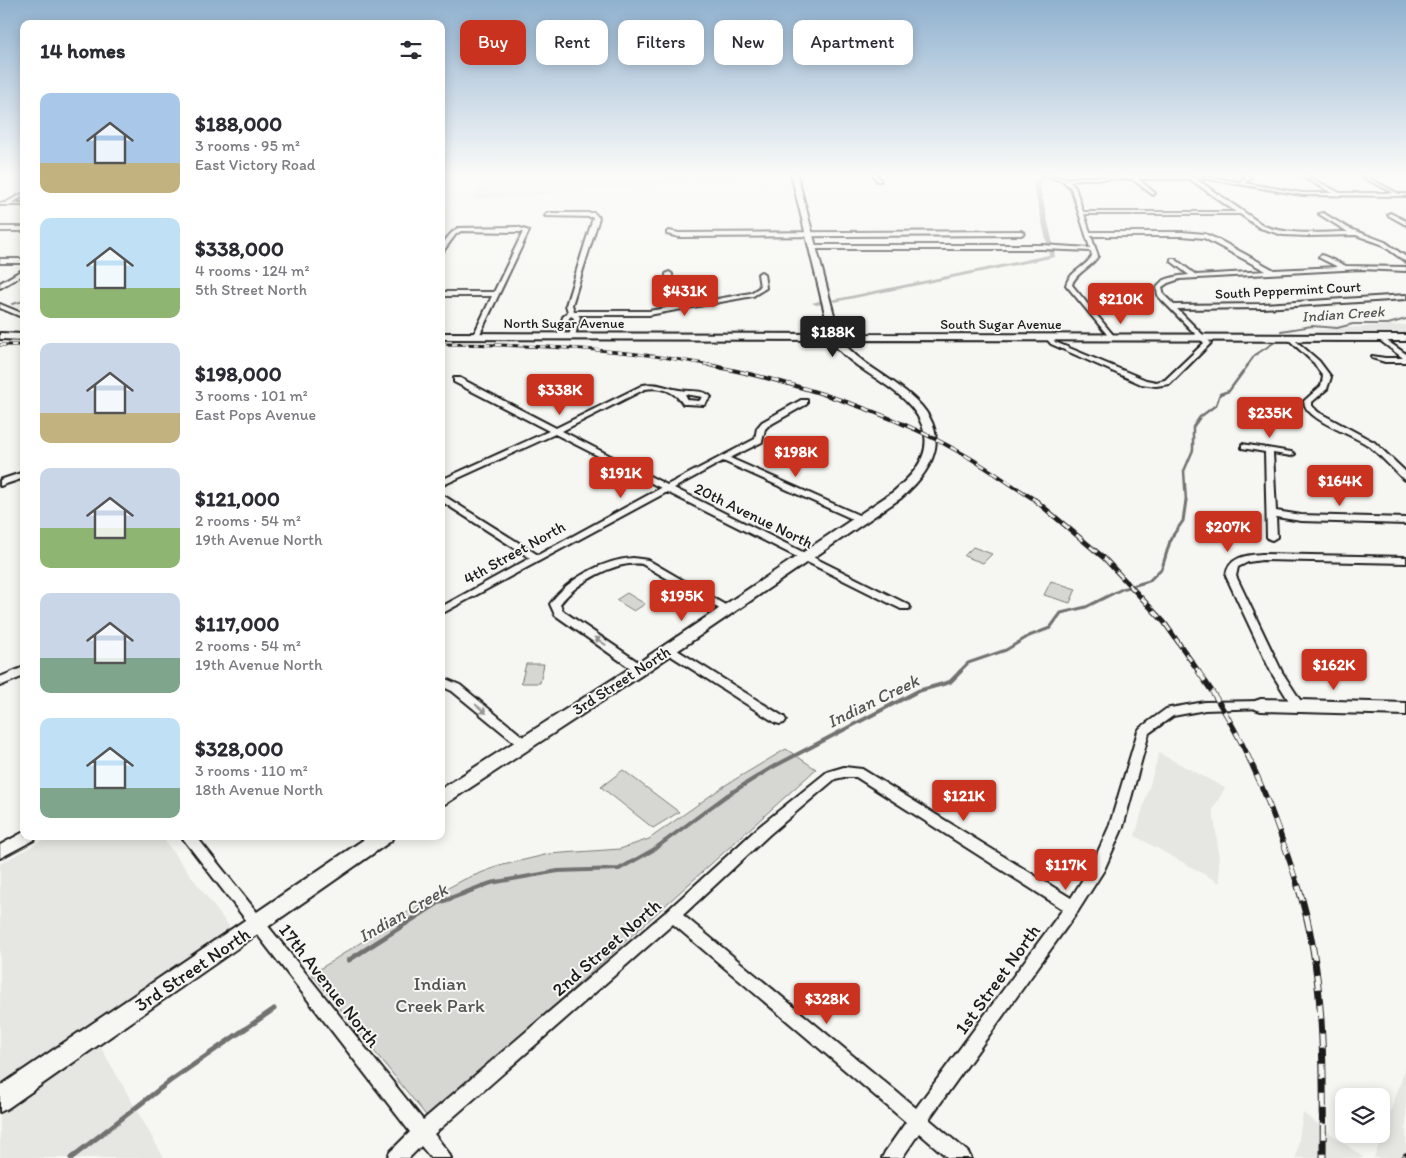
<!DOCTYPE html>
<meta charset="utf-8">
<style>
:root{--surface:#fff;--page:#f2f2f3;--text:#2b2b33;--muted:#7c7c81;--accent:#c8321e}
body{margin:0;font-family:Itim,sans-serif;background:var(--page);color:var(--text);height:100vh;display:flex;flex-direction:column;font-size:19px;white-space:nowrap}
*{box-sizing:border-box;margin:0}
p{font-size:16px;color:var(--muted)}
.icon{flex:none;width:28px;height:28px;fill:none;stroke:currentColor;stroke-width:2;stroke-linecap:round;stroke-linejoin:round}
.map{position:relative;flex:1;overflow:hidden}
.side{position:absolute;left:20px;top:20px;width:425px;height:820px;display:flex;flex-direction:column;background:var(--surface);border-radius:10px;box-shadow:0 2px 12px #0003}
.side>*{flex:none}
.top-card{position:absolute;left:460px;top:20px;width:475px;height:45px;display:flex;gap:10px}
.buttons{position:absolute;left:1335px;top:1088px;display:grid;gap:10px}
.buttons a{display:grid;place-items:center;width:55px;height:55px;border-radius:10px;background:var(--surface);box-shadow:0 2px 12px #0003;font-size:25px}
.price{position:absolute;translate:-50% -42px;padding:0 11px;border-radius:5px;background:var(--accent);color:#fff;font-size:16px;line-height:32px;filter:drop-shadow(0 1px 2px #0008)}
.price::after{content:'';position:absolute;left:50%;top:30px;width:15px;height:11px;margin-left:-8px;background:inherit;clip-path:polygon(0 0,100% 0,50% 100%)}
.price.selected{background:#222;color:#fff}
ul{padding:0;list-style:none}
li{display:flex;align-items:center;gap:15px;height:125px;padding:0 20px}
li span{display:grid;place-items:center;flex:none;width:140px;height:100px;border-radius:10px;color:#555}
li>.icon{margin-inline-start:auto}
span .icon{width:60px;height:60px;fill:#fffc;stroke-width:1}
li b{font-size:21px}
h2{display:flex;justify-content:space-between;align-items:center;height:60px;padding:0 20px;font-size:21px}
.pill{padding:0 18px;border-radius:10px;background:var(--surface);box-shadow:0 2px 12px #0003;font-size:18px;line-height:45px}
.pill.selected{background:var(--accent);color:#fff}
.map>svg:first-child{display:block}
.built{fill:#e6e6e2}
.green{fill:#d6d6d2;stroke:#797977}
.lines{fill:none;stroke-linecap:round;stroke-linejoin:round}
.stream-far4{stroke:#727271;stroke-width:2}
.stream-far3{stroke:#727271;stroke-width:2.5}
.stream-far2{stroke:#727271;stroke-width:3}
.stream-far1{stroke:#727271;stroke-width:4}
.stream{stroke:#727271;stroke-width:5}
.canal{fill:#acaca9;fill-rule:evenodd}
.street-casing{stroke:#1c1c1c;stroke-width:4}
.secondary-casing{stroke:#1c1c1c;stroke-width:4}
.street{fill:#f6f6f2;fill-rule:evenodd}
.secondary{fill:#f6f6f2;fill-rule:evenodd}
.rail-far4-casing{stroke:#1c1c1c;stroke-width:3}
.rail-far3-casing{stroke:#1c1c1c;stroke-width:4}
.rail-far2-casing{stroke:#1c1c1c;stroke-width:5}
.rail-far1-casing{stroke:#1c1c1c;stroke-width:5.5}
.rail-casing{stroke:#1c1c1c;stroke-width:7}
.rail-far4{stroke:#f6f6f2;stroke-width:2;stroke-dasharray:5.5;stroke-linecap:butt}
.rail-far3{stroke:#f6f6f2;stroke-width:2.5;stroke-dasharray:8;stroke-linecap:butt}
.rail-far2{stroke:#f6f6f2;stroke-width:3;stroke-dasharray:9;stroke-linecap:butt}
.rail-far1{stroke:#f6f6f2;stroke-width:4;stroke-dasharray:12;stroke-linecap:butt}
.rail{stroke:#f6f6f2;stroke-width:5;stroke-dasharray:15;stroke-linecap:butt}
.oneway{fill:#949492}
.labels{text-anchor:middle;stroke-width:4;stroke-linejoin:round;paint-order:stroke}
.far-street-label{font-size:14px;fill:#1c1c1c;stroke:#f6f6f2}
.far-water-label{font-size:15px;font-style:italic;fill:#565654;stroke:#f6f6f2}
.street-label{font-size:16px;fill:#1c1c1c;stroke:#f6f6f2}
.water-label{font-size:18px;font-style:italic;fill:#565654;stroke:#f6f6f2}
.near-street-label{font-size:19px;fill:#1c1c1c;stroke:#f6f6f2}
.near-park-label{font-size:19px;fill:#545453;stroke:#f6f6f2}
</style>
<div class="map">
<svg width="1406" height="1158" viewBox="0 0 1406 1158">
<rect width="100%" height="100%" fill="#f6f6f2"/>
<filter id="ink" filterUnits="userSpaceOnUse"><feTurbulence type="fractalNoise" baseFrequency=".02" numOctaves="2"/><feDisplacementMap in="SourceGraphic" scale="10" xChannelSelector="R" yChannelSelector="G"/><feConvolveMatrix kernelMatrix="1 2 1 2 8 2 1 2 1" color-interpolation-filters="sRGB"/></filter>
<g filter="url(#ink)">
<g class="built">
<path d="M489 174H737L738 181H694L471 200Z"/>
<path d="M1406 325V333L1308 331 1377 326Z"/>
<path d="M1159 753 1225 788 1213 809 1218 848 1220 883 1135 836Z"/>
<path d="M50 836H161L234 933 91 1030 164 1158H0V864Z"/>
<path d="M1406 1067V1158H1374Z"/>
<path d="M1303 1113 1364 1158H1296Z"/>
</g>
<g class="green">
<path d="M973 547 992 554 983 563 964 556Z"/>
<path d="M1051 581 1076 589 1070 603 1044 595Z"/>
<path d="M627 593 645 604 634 611 616 600Z"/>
<path d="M526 664H544L540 683H521Z"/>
<path d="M786 749 816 769 429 1119 312 974 431 897 465 879 499 866 549 854 620 849 649 839 724 786Z"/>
<path d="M623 770 679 812 653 828 601 787Z"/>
</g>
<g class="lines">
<g class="stream-far4">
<path d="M12 304 24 301"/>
<path d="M1281 331 1312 326 1337 328 1353 324H1388L1406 319"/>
<path d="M1247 366 1255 355 1275 342"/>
</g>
<path class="stream-far3" d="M1186 501 1184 471 1193 450V427L1200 417 1216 405 1220 394 1229 391 1248 365"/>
<path class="stream-far2" d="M959 672 968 663 1006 650 1029 636 1050 628 1061 613 1086 607 1122 589 1149 581 1162 568 1171 538 1183 521 1186 500"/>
<path class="stream-far1" d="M480 887 491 883 558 871 619 869 653 850 726 796 771 768 918 691 950 682 961 671"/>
<g class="stream">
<path d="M349 960 438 903 483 886"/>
<path d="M71 1158 170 1081 274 1009"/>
</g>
<g class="canal">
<path d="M1044 174 1047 176 1039 183 1053 244 1050 246 1047 244 1033 183Z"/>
<path d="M1051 248 1054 250 1055 257 835 302 831 300 1049 255 1048 250Z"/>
<path d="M822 300H825V304L816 305 812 303Z"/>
</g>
<g class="street-casing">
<g id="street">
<path d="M873 174H877L881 181H877Z"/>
<path d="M1041 174H1047L1065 179 1081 177 1132 176 1209 177 1239 182 1246 178 1241 174H1246L1251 178 1244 183 1302 193H1332L1298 174H1303L1340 193H1394L1356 174H1361L1399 194H1406V196L1302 195 1209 179H1196L1264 226C1291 236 1320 232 1348 232L1319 214 1323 213 1348 228 1385 242 1406 257V262L1381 244 1356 235 1308 236 1283 235 1260 228 1240 214H1084L1090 232H1182L1205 234 1219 240 1274 270 1338 267 1320 258 1319 257 1322 255 1346 266 1406 267V271L1361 269 1180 279 1168 283 1162 287 1164 295 1174 305 1263 304 1406 295V299L1263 308 1177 309 1211 343 1170 384 1156 386 1141 384 1051 344 1046 338 1051 337 1055 342 1146 380 1156 382 1165 380 1204 343 1159 297C1150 279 1176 276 1189 275L1171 261V259H1175L1196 275 1266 271 1204 238 1182 236H1091L1098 256C1091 268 1075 273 1072 285L1114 336V338H1110L1066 285C1070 271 1085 268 1092 256L1091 251 1042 249H813L810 247 813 245H1042L1090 248 1071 188 1063 181ZM1081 179H1132L1153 195 1155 193 1138 179H1190L1236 212H1083L1075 187 1069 181Z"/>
<path d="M24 193V196L12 203H24V205H0V203H5Z"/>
<path d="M547 213H594L599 218 572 305 574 311H649L666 308 665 306 666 274 669 272 672 274V307L751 293 760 287 758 274 761 272 764 274 766 288 753 296 649 315H578L580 317 575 336 572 338 569 336 574 318 571 316 569 318 563 336 558 337 557 336 563 317 568 312 566 305 593 218 592 217 545 216Z"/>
<path d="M1390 213 1406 221V225L1388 215Z"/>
<rect x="0" y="227" width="24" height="4"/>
<path d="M517 227 529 231 479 336 474 337 473 336 492 296H441V292H494L523 232 461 231 456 234 441 254C441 243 450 233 458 228Z"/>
<path d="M669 231 679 233 1021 231 1024 233 1021 235 679 237 667 234V232Z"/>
<rect x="0" y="259" width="24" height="4"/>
<path d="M24 269V274L0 288V283Z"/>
<path d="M0 304 24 314V318L0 308Z"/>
<path d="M1289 335 1319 361 1331 377 1327 389 1312 402V406L1318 412 1374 442 1406 472V480L1403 479C1392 468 1381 456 1369 446 1355 435 1304 420 1304 401L1321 386 1323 377 1314 363 1287 338V336Z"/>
<path d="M1380 336 1406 354V362H1385L1372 358V356L1385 358H1403L1378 339 1377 338Z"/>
<path d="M454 378H460L556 428 643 385C657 382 666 388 679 390 689 392 704 389 711 397L704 405 686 404H683C675 391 661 386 645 389L562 431 667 485 755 439 757 428 762 422 801 400H807V404L768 426 765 429 762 442 730 458 863 517 865 519 863 521H857L723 461 674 488 909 605 910 607 909 609H901L667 492 441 614V607L530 558 441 501V494L538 555 661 488 555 434 441 486V480L549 431 454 382ZM685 394 703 397 699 401 688 400Z"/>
<path d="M1242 444 1291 452 1295 454 1291 456 1273 453 1276 511 1301 515 1406 518V524L1301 521 1276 517 1277 537 1272 540 1269 539 1267 537 1265 452 1242 448Z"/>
<path d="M24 472V478L0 486V480Z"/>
<path d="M1262 554 1406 557V563L1262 560 1248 562 1238 567 1236 576 1282 672 1304 706 1302 709H1294L1271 672 1226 576C1228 557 1246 555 1262 554Z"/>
<path d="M633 558 648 560 732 609 731 611H723L642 564C616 560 575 583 560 604L563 611 644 666 646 669 644 672H636L555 615 550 604C567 579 603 560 633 558Z"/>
<path d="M669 645 784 717 786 720 784 723 780 724 776 723 665 652 664 649Z"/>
<path d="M24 667V676L0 686V677Z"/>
<path d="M441 677 460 685 527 740 529 743 527 746 523 748 519 746 452 691 441 686Z"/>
<path d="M1261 701 1265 702 1267 705 1265 708 1205 710 1173 716 1149 733 1123 827 1104 870 1078 911 929 1119 968 1152 971 1158H948L919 1133 902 1158H882L885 1152 906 1122 673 924 434 1134 448 1152 451 1158H431L421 1146 409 1158H387L390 1152 410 1132 181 836H196L423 1120 668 910 760 826 827 772 844 767 862 769 1071 898 1093 863 1109 827 1138 731 1140 728 1166 709 1170 708 1205 702ZM844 777H856L1063 909 916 1108 683 915 770 834 835 779Z"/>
<path d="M24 832V836H36L34 840 0 858V845Z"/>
</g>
</g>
<g class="secondary-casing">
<g id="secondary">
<path d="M791 174H797L839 334 1406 335V341L841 340C860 364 887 375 910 395 952 430 938 466 901 498L645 673 447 803 441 805V789L635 665 893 492C909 478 929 460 925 435 916 388 856 377 831 340L441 339V333L830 334Z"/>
<path d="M0 333 24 334V340L0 339Z"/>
<path d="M1261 699 1406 703V715L1261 711 1255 709 1253 705 1255 701Z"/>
<path d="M369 836H393L391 841 8 1108 0 1112V1086Z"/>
</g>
</g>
<use href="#street" class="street"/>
<use href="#secondary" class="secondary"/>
<g class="rail-far4-casing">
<g id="rail-far4">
<path d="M441 344C532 345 625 348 715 366"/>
<path d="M0 345H24"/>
</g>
</g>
<g class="rail-far3-casing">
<path id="rail-far3" d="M709 365C797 383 884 409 963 454 988 468 1012 486 1037 501"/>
</g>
<g class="rail-far2-casing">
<path id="rail-far2" d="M1035 500 1104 558 1164 622 1199 672"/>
</g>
<g class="rail-far1-casing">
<path id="rail-far1" d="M1198 671C1245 736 1274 811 1298 887"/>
</g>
<g class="rail-casing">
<g id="rail">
<path d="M1298 886C1325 970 1324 1070 1323 1158"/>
<path d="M1405 1158 1406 1156"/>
</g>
</g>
<use href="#rail-far4" class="rail-far4"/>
<use href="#rail-far3" class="rail-far3"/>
<use href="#rail-far2" class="rail-far2"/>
<use href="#rail-far1" class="rail-far1"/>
<use href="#rail" class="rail"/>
</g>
<defs><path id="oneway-solid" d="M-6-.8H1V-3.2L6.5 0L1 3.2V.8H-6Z" transform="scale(1.25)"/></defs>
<g class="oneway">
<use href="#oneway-solid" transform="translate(600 641) rotate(-146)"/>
<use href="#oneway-solid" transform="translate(481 709) rotate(39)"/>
</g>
</g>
<linearGradient id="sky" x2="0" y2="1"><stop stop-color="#90b1cf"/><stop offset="0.52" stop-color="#fbfbf9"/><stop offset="1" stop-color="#fbfbf9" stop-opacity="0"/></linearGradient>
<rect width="1406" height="336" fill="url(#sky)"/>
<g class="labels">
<g class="far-street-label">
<text transform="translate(1288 290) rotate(-3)" y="5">South Peppermint Court</text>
<text x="564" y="328">North Sugar Avenue</text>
<text x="1001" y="329">South Sugar Avenue</text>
</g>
<g class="far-water-label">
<text transform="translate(1343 314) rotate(-4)" y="5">Indian Creek</text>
</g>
<g class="street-label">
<text transform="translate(754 515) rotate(26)" y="6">20th Avenue North</text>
<text transform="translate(514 552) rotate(-29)" y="6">4th Street North</text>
<text transform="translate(621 680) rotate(-33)" y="6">3rd Street North</text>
</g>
<g class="water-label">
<text transform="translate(873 701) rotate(-26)" y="6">Indian Creek</text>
<text transform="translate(403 913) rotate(-30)" y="6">Indian Creek</text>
</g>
<g class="near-street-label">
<text transform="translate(606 947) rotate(-41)" y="7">2nd Street North</text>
<text transform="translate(192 969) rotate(-34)" y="7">3rd Street North</text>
<text transform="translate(997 979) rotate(-54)" y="7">1st Street North</text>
<text transform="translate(330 985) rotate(52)" y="7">17th Avenue North</text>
</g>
<g class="near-park-label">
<text x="440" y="990">Indian<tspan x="440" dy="22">Creek Park</tspan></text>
</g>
</g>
</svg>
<div class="buttons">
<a><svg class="icon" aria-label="layers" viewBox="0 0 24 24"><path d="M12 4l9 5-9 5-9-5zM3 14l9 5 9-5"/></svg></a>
</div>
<b class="price" style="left:685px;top:317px">$431K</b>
<b class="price" style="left:1121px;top:325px">$210K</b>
<b class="price selected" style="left:833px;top:358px">$188K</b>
<b class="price" style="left:560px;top:416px">$338K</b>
<b class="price" style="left:1270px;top:439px">$235K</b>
<b class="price" style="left:796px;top:478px">$198K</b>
<b class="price" style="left:621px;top:499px">$191K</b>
<b class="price" style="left:1340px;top:507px">$164K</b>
<b class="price" style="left:1228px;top:553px">$207K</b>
<b class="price" style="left:682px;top:622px">$195K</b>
<b class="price" style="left:1334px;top:691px">$162K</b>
<b class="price" style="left:964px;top:822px">$121K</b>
<b class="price" style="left:1066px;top:891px">$117K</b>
<b class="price" style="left:827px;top:1025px">$328K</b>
<div class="top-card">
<a class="pill selected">Buy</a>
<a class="pill">Rent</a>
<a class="pill">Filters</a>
<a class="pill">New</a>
<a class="pill">Apartment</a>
</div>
<section class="side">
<h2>14 homes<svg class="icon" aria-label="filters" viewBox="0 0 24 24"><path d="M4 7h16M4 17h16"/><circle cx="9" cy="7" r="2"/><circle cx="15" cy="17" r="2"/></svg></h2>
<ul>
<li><span style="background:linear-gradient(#a9c7e8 70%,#c2b280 0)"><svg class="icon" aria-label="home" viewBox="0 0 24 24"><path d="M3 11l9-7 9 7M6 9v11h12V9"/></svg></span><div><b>$188,000</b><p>3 rooms · 95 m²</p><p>East Victory Road</p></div></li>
<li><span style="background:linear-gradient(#bfe0f5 70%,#8fb573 0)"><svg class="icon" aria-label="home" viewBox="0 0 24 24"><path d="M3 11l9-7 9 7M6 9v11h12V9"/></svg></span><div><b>$338,000</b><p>4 rooms · 124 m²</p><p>5th Street North</p></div></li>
<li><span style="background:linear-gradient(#c9d6e8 70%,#c2b280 0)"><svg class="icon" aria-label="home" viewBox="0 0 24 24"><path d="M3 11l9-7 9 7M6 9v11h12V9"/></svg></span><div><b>$198,000</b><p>3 rooms · 101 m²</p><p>East Pops Avenue</p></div></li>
<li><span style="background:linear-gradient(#c9d6e8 60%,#8fb573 0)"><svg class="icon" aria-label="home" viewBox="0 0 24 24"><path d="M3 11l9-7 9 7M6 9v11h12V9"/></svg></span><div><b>$121,000</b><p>2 rooms · 54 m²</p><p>19th Avenue North</p></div></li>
<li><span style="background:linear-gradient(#c9d6e8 65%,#7fa58c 0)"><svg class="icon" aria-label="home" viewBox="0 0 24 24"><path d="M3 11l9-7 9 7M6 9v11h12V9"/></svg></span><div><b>$117,000</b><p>2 rooms · 54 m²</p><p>19th Avenue North</p></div></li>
<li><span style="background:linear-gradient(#bfe0f5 70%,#7fa58c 0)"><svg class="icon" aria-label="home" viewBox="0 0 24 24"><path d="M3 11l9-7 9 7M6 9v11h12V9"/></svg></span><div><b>$328,000</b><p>3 rooms · 110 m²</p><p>18th Avenue North</p></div></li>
</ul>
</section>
</div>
